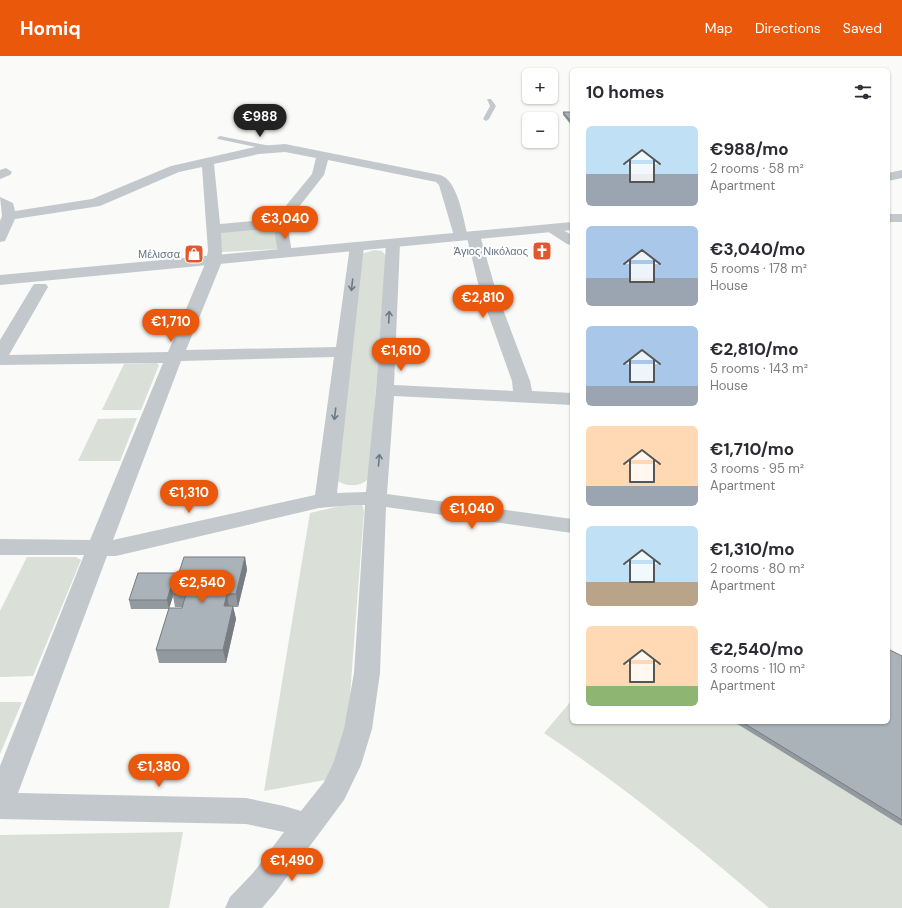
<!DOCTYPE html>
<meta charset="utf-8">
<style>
:root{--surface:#fff;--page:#f2f2f3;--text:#2b2b33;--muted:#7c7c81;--accent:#ea580c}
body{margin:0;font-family:"DM Sans",sans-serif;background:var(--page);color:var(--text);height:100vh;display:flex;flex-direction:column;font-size:15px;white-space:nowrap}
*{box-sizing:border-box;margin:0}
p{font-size:13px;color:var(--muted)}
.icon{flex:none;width:22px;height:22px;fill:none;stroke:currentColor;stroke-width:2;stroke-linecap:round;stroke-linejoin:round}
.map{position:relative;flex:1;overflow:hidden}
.side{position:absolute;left:570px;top:12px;width:320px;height:656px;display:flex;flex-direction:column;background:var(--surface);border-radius:6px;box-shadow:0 1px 3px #0004}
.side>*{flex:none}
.tools{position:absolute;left:522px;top:12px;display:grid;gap:8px}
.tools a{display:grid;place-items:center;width:36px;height:36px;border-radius:6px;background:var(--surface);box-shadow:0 1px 3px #0004;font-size:20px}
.price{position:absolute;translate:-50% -34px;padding:0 9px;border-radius:14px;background:var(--accent);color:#fff;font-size:13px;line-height:26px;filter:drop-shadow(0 1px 2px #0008)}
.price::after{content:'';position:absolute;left:50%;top:24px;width:12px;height:9px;margin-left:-6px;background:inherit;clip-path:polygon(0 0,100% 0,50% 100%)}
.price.active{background:#222;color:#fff}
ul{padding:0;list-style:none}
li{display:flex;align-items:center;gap:12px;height:100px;padding:0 16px}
li span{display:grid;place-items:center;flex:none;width:112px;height:80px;border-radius:6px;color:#555}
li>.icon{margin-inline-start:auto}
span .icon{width:48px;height:48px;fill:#fffc;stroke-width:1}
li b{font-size:17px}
h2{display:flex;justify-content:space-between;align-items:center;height:48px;padding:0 16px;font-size:17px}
header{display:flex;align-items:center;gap:24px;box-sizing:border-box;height:56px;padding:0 20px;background:var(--accent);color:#fff}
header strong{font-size:19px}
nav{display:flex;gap:22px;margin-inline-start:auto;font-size:14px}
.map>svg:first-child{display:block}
.green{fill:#dadfd7}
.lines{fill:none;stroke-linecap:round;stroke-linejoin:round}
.service{fill:#c3c8cc;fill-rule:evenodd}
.minor{fill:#c3c8cc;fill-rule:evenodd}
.tertiary{fill:#c3c8cc;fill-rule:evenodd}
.wall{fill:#929a9f;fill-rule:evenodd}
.shaded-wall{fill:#777d82}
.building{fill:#aab3b9;stroke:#777d82}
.oneway{stroke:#6a7a87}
.labels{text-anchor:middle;stroke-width:4;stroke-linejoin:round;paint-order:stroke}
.far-poi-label{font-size:11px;fill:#657683;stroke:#fff;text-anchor:end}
</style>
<header>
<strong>Homiq</strong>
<nav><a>Map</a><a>Directions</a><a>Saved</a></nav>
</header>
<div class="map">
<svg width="902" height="852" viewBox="0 0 902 852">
<rect width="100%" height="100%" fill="#fafaf8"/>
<g class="green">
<path d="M274 170 278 193 222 196 220 176Z"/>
<path d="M374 194 382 195 386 200C380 274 375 348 369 423 359 431 348 431 337 425L362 198Z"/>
<path d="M156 307 159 309 141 354H102L124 308Z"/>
<path d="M137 362 120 405H78L98 363Z"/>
<path d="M361 445 364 455 347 679 336 706 325 724 264 735 310 457Z"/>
<path d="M27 501H76L81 504 33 620 0 621V555Z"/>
<path d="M572 644V666H734L902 770V852H769C697 790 623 730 544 677Z"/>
<path d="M0 646H22L0 698Z"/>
<path d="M183 776 169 852H0V779Z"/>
</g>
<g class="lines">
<g class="service">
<path d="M487 43H491L496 50 489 63 486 65 483 63 490 50Z"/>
<path d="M220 80 270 90 273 92 270 94 218 83 217 82Z"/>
</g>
<g class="minor">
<path d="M285 88 440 119C457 123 463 161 467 177L473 175 478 176 480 179 496 235 530 325 532 335 572 337V349L394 340 387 438 572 463V477L386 451 380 617 372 673 361 709 344 744 275 837 262 852H225L230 841 253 817 284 776 246 768 0 763V710L84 499H0V483L90 484 163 307 0 309V284L32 231 34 228H46L48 231 9 299 168 296 205 208 208 195 202 111 179 116 100 150 15 163 5 185 0 186V165L2 160 0 141 13 147 15 155 92 143 171 110 259 90ZM285 96 316 102 312 118 275 163 220 168 214 108 259 98ZM328 104 436 126 439 129 454 180 456 183 461 184 467 182 480 235 512 325 513 335 394 329 400 187 398 184H388L386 187 376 334 366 436 337 437 364 190 362 187H352L350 190 336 291 186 294 221 208 222 195 221 177 274 172 278 197 280 200H290L292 197 287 166 324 119ZM334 301 315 439 113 484 181 305ZM352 449H365L354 617 344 673 333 708 324 726 301 755 284 750 246 742 18 737 107 500H116L319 452Z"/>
<path d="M6 112 12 116 10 119 0 123V114Z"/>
<path d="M552 168 572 179V189L567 188 547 175 545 172 547 169Z"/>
</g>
<g class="tertiary">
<path d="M902 114V122L888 125V117Z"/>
<rect x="888" y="158" width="14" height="8"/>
<path d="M572 166V174L0 229V219Z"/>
</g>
</g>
<g class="wall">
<path d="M563 56H572V70L563 59Z"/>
<path d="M245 501 247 514 238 551H233L236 563 226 607H159L156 594 169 553H131L129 544 175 517 177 523ZM173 540 175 551H182V552H169Z"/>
<path d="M902 600V770L734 666H888Z"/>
</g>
<g class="shaded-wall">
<path d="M245 501 247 514 238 551 236 538Z"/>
<path d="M175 517 177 526 172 538 173 540 169 553 167 544Z"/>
<path d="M227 538 229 551 224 550Z"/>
<path d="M233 550 236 563 226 607 223 594Z"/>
</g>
<g class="building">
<path d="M563 56H572V67Z"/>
<path d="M184 501H245L236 538H227L224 550H233L223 594H156L169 552H182L186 538H172Z"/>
<path d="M138 517H175L167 544H129Z"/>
<path d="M888 593 902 600V764L742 666H888Z"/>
</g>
<defs><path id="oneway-shaft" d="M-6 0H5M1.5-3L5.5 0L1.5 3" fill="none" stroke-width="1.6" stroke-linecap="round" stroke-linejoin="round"/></defs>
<g class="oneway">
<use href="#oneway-shaft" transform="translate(352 229) rotate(97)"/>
<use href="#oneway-shaft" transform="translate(389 261) rotate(-87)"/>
<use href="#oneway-shaft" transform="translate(335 358) rotate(97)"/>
<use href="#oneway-shaft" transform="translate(379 404) rotate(-85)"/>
</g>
<defs>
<g id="church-square" transform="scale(1)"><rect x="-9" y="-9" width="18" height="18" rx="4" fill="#e4572e" stroke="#fff"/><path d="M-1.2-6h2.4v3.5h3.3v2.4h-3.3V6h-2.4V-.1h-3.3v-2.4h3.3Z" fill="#fff"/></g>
<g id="shop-square" transform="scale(1)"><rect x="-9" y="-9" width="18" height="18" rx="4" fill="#e4572e" stroke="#fff"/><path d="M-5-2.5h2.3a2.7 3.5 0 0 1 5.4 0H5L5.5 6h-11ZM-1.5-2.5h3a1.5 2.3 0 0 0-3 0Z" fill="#fff"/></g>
</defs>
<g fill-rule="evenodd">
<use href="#church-square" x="542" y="195"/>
<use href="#shop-square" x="194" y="198"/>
</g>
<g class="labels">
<g class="far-poi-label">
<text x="528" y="199">Άγιος Νικόλαος</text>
<text x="180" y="202">Μέλισσα</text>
</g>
</g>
</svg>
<div class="tools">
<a>+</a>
<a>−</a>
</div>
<b class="price active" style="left:260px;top:82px">€988</b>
<b class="price" style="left:285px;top:184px">€3,040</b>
<b class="price" style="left:483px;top:263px">€2,810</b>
<b class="price" style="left:171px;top:287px">€1,710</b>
<b class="price" style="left:401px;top:316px">€1,610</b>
<b class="price" style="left:189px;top:458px">€1,310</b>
<b class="price" style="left:472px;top:474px">€1,040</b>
<b class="price" style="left:202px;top:548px">€2,540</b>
<b class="price" style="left:159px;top:732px">€1,380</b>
<b class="price" style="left:292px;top:826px">€1,490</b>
<section class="side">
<h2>10 homes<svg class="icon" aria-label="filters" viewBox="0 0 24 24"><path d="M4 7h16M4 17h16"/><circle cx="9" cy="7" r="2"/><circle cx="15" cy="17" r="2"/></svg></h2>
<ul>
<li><span style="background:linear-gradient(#bfe0f5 60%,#9aa5b1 0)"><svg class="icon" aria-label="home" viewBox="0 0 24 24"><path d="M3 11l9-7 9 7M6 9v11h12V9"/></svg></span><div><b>€988/mo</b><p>2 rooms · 58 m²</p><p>Apartment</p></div></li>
<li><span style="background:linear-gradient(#a9c7e8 65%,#9aa5b1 0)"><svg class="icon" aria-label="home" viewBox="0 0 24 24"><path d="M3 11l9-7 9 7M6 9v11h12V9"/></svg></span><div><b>€3,040/mo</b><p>5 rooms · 178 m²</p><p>House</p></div></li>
<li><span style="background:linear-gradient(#a9c7e8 75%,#9aa5b1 0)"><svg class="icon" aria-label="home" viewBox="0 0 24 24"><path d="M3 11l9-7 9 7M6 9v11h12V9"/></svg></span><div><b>€2,810/mo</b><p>5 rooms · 143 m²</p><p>House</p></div></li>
<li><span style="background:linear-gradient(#ffd9b3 75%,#9aa5b1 0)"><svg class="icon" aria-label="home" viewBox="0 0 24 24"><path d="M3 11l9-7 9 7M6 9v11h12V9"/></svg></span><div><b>€1,710/mo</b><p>3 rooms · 95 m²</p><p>Apartment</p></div></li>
<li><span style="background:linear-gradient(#bfe0f5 70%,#b9a48a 0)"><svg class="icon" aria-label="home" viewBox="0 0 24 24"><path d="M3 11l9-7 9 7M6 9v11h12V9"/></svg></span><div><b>€1,310/mo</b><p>2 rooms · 80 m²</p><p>Apartment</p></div></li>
<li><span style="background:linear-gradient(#ffd9b3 75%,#8fb573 0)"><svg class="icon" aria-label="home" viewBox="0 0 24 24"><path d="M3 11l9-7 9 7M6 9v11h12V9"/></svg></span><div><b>€2,540/mo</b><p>3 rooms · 110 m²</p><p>Apartment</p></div></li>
</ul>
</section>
</div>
